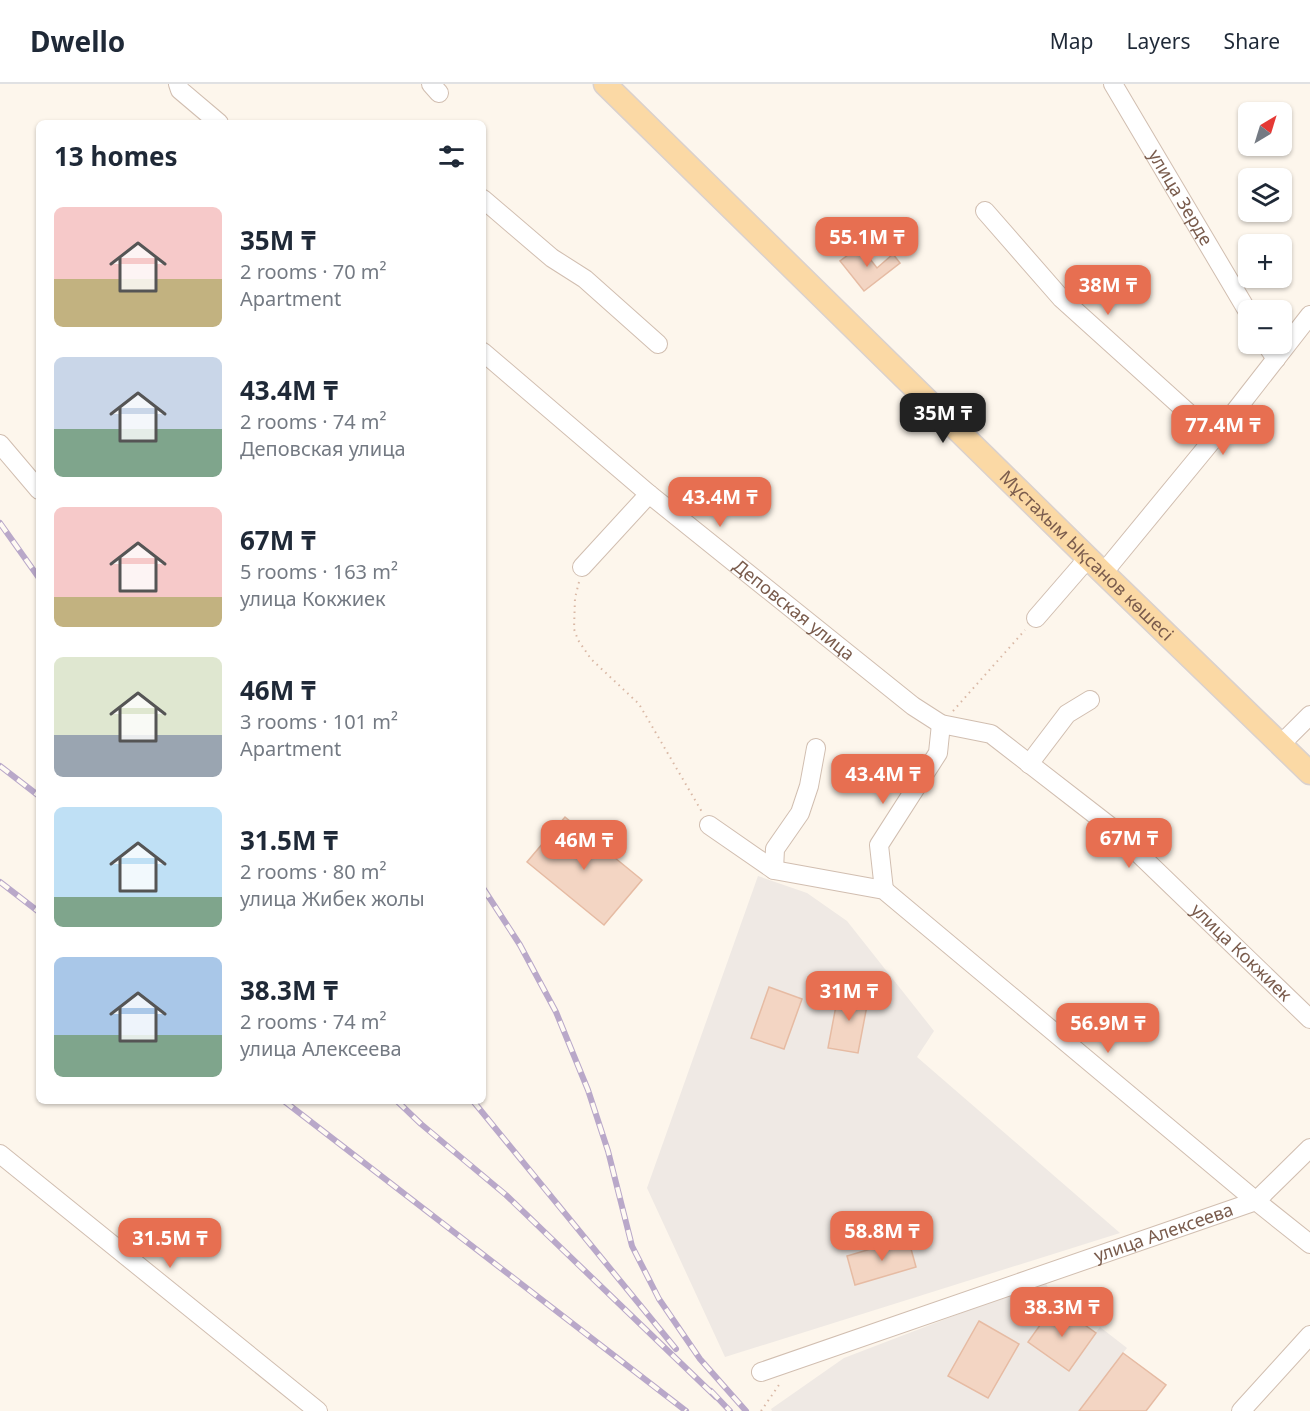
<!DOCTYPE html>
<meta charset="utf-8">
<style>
:root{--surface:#fff;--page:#f6f6f7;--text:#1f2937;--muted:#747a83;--line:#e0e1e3;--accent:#e76f51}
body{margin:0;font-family:"Noto Sans",sans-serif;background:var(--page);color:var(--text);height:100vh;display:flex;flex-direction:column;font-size:22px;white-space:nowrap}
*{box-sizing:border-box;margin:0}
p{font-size:20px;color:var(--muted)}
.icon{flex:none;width:33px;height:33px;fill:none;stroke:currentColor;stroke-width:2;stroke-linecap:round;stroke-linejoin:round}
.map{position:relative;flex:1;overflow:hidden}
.panel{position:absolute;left:36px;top:36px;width:450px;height:984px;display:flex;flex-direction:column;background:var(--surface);border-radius:9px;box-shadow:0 2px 4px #0004}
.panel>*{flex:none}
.needle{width:39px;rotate:38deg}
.fabs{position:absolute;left:1238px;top:18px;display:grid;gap:12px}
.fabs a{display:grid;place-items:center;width:54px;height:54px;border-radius:9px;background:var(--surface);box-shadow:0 2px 4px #0004;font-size:30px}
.price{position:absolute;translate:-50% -51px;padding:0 14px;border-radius:12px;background:var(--accent);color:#fff;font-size:20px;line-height:39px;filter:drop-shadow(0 2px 3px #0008)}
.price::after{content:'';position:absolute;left:50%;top:36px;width:18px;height:14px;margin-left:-9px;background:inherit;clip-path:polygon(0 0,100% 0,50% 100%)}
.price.selected{background:#222;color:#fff}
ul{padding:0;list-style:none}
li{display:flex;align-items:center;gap:18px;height:150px;padding:0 18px}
li span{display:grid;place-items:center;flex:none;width:168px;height:120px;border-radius:9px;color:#555}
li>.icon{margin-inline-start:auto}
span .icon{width:72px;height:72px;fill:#fffc;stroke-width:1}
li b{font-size:26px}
h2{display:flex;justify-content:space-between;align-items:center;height:72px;padding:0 18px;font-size:26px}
header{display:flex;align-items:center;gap:36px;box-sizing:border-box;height:84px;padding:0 30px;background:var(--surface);border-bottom:2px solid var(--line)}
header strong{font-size:28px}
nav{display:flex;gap:33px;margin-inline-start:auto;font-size:21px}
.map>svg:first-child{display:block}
.industrial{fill:#efe9e4}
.building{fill:#f3d5c3;stroke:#e6bba3;stroke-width:1.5}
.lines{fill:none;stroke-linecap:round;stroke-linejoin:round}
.minor-casing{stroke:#d1beb0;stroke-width:20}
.major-casing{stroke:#dad1cd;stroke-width:25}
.path{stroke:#d9b8a5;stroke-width:2;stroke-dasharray:1.5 4.5;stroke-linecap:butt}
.minor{stroke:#fff;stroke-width:18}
.major{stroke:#fbd9a5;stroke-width:22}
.rail-casing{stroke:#b9a8c9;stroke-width:6}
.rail{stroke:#fffaf3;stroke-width:4;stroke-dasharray:11;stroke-linecap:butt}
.labels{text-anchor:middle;stroke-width:6;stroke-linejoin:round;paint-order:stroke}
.street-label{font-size:18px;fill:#7a5c4d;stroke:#fffaf3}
</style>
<header>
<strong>Dwello</strong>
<nav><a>Map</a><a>Layers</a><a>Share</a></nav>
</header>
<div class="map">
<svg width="1310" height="1327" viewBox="0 0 1310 1327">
<rect width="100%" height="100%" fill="#fdf6ec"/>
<g class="industrial">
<path d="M758 792 807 809 847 837 934 947 917 973 1120 1149 725 1273 647 1104Z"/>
<path d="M1045 1197 1055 1220 1095 1249 1100 1243 1127 1264 1123 1269 1166 1301 1146 1327H772L771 1325 844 1274Z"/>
</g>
<g class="building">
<path d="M860 162 877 184 893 170 900 179 864 207 840 177Z"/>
<path d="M565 733 642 796 604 841 527 778Z"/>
<path d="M769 903 802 915 784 965 751 954Z"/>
<path d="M839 906 869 911 858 969 828 964Z"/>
<path d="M908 1154 916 1183 855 1201 847 1172Z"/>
<path d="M1055 1220 1096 1249 1069 1287 1028 1258Z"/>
<path d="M979 1237 1019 1260 988 1314 948 1292Z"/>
<path d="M1123 1269 1166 1301 1146 1327H1079Z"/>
</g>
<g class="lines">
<g class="minor-casing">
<g id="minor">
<path d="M178 0 180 6 219 39"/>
<path d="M431 0 439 9"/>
<path id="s1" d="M1113 0 1248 228"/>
<path d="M483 115 552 174 585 195 658 260"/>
<path d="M985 127 1061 214 1215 353"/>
<path d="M1266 260 1276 275"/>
<path id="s2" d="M483 268 649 410 913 622 941 640 991 650 1111 743 1310 935"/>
<path d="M0 360 39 406"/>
<path d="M582 483 649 410"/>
<path d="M1104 488 1215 353 1310 231"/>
<path d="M1036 534 1088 474"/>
<path d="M1281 660 1310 631"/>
<path d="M1029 680 1067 630 1090 616"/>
<path d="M709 741 774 786 884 806 1256 1117 1310 1160"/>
<path d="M774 786 775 765 800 729 809 702 816 664"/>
<path d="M884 806 879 761 938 669 941 640"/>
<path d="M0 1070 318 1327"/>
<path id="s3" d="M761 1288 1256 1117 1310 1064"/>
<path d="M1241 1327 1310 1251"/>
</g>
</g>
<g class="major-casing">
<g id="major">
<path id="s4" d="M605 0 1088 474 1310 689"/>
</g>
</g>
<g class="path">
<path d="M579 498 575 514 574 545 578 556 591 575 639 620 702 728"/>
<path d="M953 627 1025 546"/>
<path d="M761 1327 781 1298"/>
</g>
<use href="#minor" class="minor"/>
<use href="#major" class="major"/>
<g class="rail-casing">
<g id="rail">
<path d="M0 439 39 494"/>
<path d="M0 682 39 712"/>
<path d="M0 798 39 828"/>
<path d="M483 804 520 861 556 928 588 1006 608 1067 632 1162 659 1215 700 1275 746 1327"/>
<path d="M284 1017 686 1327"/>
<path d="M397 1017 421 1040 506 1111 716 1313"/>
<path d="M473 1017 676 1265"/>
<path d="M711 1307 730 1327"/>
</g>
</g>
<use href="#rail" class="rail"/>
</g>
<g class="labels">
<g class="street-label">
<text dy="6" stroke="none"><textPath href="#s1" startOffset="132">улица Зерде</textPath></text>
<text dy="6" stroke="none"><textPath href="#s4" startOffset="674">Мұстахым Ықсанов көшесі</textPath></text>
<text dy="6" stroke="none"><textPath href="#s2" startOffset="404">Деповская улица</textPath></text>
<text dy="6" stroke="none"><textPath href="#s2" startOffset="974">улица Кокжиек</textPath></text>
<text dy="6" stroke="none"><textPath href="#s3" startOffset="426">улица Алексеева</textPath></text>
</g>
</g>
</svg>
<div class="fabs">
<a><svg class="needle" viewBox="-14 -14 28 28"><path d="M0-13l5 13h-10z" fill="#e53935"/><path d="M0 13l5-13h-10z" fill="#747a83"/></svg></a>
<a><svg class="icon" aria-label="layers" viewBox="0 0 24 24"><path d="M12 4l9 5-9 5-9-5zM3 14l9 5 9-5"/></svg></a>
<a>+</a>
<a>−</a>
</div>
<b class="price" style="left:867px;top:184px">55.1M ₸</b>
<b class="price" style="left:1108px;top:232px">38M ₸</b>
<b class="price selected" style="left:943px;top:360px">35M ₸</b>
<b class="price" style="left:1223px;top:372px">77.4M ₸</b>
<b class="price" style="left:720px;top:444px">43.4M ₸</b>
<b class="price" style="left:883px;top:721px">43.4M ₸</b>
<b class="price" style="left:1129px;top:785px">67M ₸</b>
<b class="price" style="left:584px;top:787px">46M ₸</b>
<b class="price" style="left:849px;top:938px">31M ₸</b>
<b class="price" style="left:1108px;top:970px">56.9M ₸</b>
<b class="price" style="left:882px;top:1178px">58.8M ₸</b>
<b class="price" style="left:170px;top:1185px">31.5M ₸</b>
<b class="price" style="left:1062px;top:1254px">38.3M ₸</b>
<section class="panel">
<h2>13 homes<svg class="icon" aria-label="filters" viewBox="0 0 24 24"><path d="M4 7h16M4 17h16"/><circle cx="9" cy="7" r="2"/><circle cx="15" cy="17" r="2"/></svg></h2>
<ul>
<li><span style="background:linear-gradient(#f6c9c9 60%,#c2b280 0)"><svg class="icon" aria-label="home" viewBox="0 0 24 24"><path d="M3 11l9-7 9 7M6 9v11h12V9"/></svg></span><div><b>35M ₸</b><p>2 rooms · 70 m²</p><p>Apartment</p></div></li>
<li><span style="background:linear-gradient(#c9d6e8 60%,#7fa58c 0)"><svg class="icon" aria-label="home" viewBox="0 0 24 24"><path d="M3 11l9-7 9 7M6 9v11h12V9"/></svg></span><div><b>43.4M ₸</b><p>2 rooms · 74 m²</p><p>Деповская улица</p></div></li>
<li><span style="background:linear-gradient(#f6c9c9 75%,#c2b280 0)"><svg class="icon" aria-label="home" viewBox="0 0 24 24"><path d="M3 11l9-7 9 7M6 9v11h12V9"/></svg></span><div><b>67M ₸</b><p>5 rooms · 163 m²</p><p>улица Кокжиек</p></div></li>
<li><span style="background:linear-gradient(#dfe7d0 65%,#9aa5b1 0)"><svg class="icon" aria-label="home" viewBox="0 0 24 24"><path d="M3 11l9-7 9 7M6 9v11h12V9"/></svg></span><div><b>46M ₸</b><p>3 rooms · 101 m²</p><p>Apartment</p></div></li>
<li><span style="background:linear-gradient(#bfe0f5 75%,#7fa58c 0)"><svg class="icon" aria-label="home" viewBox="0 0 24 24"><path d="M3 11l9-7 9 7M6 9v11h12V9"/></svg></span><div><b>31.5M ₸</b><p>2 rooms · 80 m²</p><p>улица Жибек жолы</p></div></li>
<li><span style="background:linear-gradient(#a9c7e8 65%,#7fa58c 0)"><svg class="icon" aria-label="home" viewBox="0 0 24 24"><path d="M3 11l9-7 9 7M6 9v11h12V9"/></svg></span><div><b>38.3M ₸</b><p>2 rooms · 74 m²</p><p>улица Алексеева</p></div></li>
</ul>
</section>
</div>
